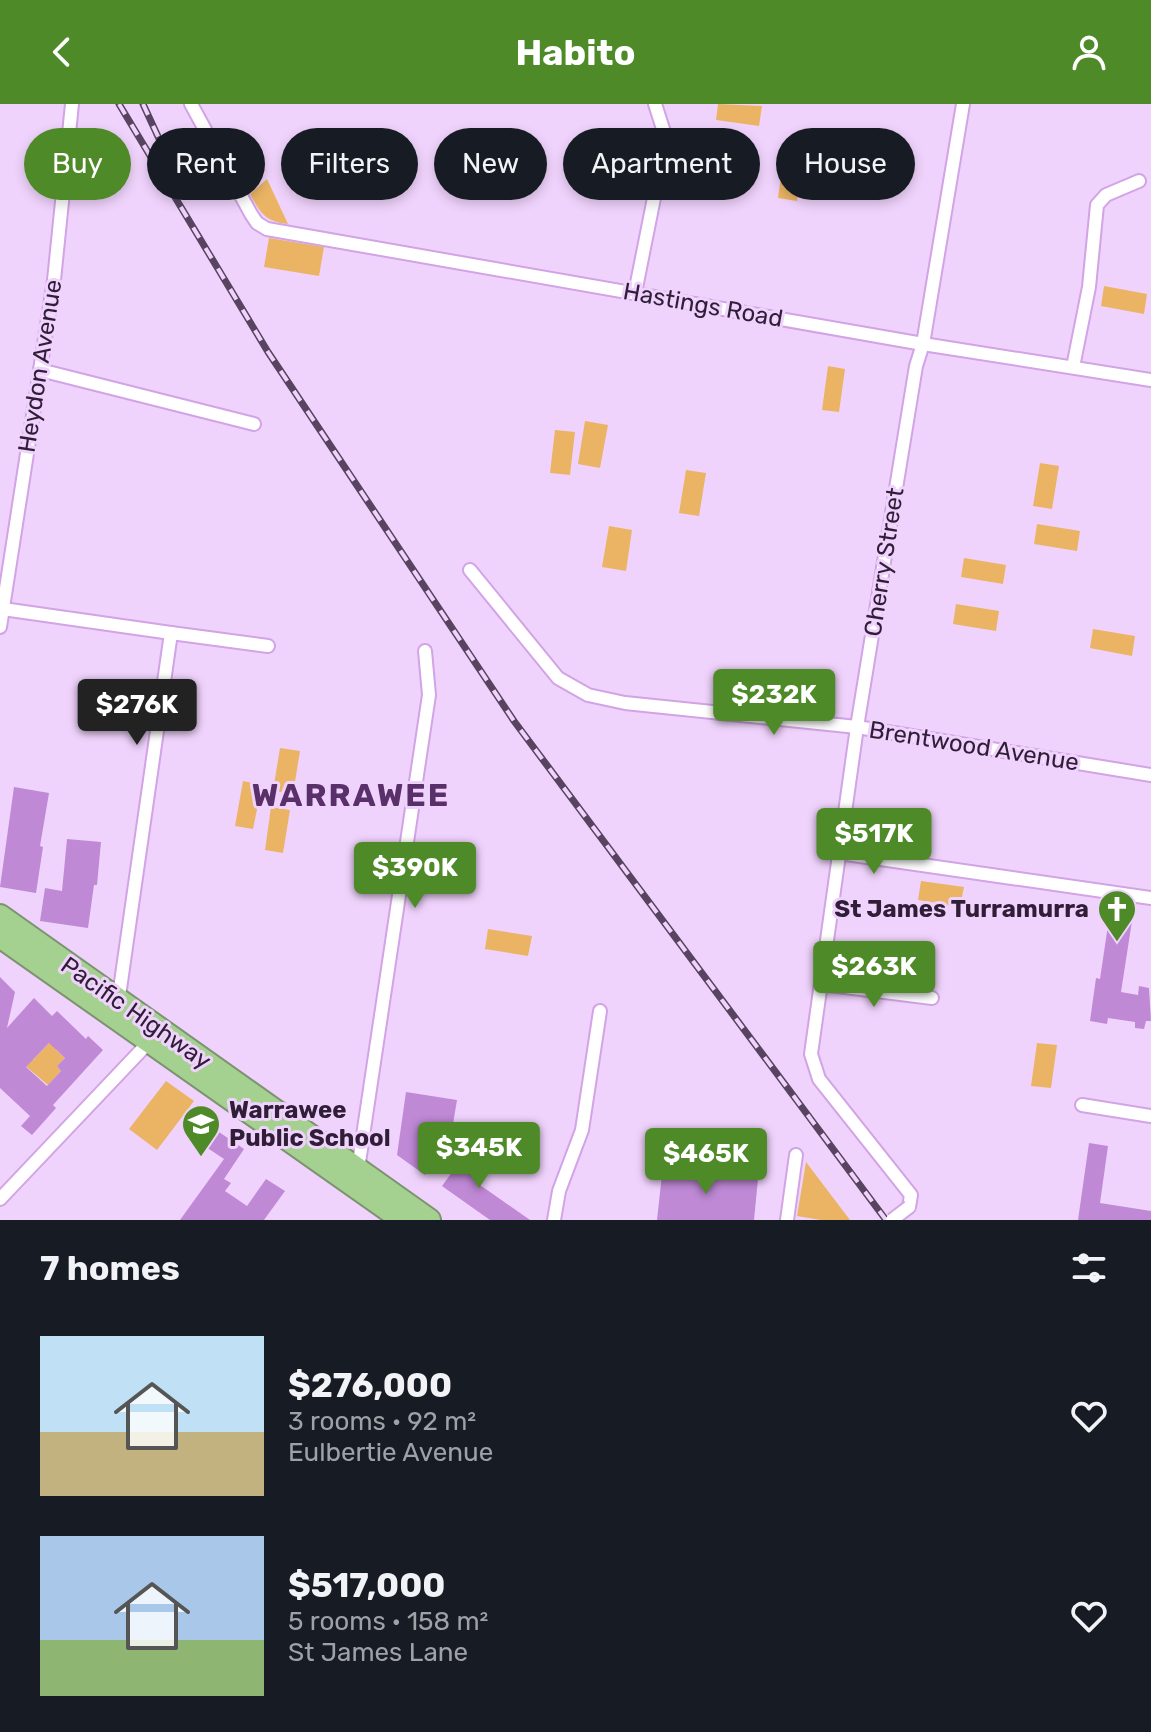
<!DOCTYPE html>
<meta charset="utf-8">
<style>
:root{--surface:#171b24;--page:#20242c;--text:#f1f3f6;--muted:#9ea1a6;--accent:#4e8a28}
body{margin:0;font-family:Rubik,sans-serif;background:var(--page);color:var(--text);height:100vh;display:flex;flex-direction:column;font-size:30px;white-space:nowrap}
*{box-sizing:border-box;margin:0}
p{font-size:26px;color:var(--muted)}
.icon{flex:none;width:44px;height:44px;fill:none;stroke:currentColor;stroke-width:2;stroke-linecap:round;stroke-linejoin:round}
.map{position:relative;height:1116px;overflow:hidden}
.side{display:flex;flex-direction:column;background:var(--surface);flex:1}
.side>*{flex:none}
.banner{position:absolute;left:24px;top:24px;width:1104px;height:72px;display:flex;gap:16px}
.price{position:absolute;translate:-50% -68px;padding:0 18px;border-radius:8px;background:var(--accent);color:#fff;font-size:26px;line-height:52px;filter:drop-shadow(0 2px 4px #0008)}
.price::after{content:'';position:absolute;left:50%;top:48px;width:24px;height:18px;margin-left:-12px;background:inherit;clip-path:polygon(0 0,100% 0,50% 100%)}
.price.current{background:#222;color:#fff}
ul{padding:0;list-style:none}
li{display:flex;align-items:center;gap:24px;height:200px;padding:0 40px}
li span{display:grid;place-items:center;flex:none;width:224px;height:160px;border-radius:0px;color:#555}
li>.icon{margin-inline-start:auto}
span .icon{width:96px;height:96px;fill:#fffc;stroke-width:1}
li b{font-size:34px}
h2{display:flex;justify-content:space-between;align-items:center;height:96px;padding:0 40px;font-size:34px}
.chip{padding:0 28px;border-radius:36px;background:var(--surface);box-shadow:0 4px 12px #0003;font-size:28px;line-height:72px}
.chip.current{background:var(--accent);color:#fff}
header{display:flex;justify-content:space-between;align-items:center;height:104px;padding:0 40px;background:var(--accent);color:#fff;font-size:36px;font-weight:700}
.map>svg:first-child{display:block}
.green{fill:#eab464}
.building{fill:#bf89d5;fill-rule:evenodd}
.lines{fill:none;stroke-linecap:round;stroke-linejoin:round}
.street-casing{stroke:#d2a3e5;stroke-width:16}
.highway-casing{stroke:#7c9271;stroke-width:26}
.street{stroke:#fff;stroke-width:12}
.highway{stroke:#a5d190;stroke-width:22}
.rail-casing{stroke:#584360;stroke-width:7}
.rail{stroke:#f0d3fc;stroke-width:4;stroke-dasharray:12;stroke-linecap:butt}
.street-bridge-casing{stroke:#d2a3e5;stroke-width:16;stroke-linecap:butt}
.street-bridge{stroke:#fff;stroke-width:12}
.labels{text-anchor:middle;stroke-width:6;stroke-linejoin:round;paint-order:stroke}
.street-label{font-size:24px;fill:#301d37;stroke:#f0d3fc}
.poi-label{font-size:24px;font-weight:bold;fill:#301d37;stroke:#f0d3fc;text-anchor:end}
.district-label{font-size:32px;font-weight:bold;letter-spacing:2px;fill:#59306a;stroke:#f0d3fc}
</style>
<header><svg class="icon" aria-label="back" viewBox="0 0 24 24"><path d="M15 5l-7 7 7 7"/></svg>Habito<svg class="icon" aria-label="person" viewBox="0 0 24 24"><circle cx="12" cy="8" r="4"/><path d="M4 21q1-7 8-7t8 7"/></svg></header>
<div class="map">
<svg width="1151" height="1116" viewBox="0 0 1151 1116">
<rect width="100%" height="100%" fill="#f0d3fc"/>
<g class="green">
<path d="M718 0 762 2 759 22 716 16Z"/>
<path d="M784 51 804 54 797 97 778 94Z"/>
<path d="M267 75 288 120C265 117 261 110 250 90Z"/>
<path d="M269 134 324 143 319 172 264 163Z"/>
<path d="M1104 182 1147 190 1144 210 1101 202Z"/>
<path d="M828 262 845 265 839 308 822 306Z"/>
<path d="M585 317 608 321 600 364 578 360Z"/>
<path d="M555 326 575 328 570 371 550 369Z"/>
<path d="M1040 359 1059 362 1052 405 1033 402Z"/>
<path d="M686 366 706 369 699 412 679 409Z"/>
<path d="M1037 420 1080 427 1077 447 1034 440Z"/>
<path d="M609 422 632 426 626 467 602 463Z"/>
<path d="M964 454 1006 461 1003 480 961 473Z"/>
<path d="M956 500 999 507 996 527 953 520Z"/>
<path d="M1093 525 1135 532 1132 552 1090 544Z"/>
<path d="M280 644 300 647 293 690 273 687Z"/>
<path d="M243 677 262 681 253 725 235 722Z"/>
<path d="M271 703 290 706 283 749 265 746Z"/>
<path d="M921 777 964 783 960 803 918 796Z"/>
<path d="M488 825 532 832 528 852 485 845Z"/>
<path d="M53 935 60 941 56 946 65 954 57 962 61 967 48 981 10 949 23 946 33 956Z"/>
<path d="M1037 939 1057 941 1051 984 1031 982Z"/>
<path d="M166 977 194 997 157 1046 129 1025Z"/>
<path d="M806 1058 850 1116H821L797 1112Z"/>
</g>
<g class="building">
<path d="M14 683 49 689 40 742 43 743 36 789 0 783Z"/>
<path d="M67 735 101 738 97 781H94L88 824 40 817 45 784 62 787Z"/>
<path d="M1111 801 1134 804 1121 888 1138 891 1139 882 1149 884 1151 917H1146L1144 925 1135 924V918L1108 914 1107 920 1090 917 1096 874 1100 875Z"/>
<path d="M0 873 15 888 7 924 34 894 52 912 57 907 86 935 88 932 103 946 53 1001 56 1004 32 1031 21 1022 30 1012 0 984ZM49 939 65 954 57 962 61 967 47 982 26 963Z"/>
<path d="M406 988 457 996 449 1044 425 1071 397 1051Z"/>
<path d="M192 1014 208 1025 210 1022 244 1045 224 1075 231 1079 225 1087 247 1102 266 1075 285 1087 264 1116H180L224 1055 182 1027Z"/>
<path d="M1089 1039 1108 1042 1100 1099 1151 1107V1116H1078Z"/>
<path d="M468 1046 493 1063 480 1081 530 1116H490L442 1082Z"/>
<path d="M663 1061 758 1075 754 1116H657Z"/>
</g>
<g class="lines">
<g class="street-casing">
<g id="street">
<path d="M191 0 251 110 257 119 267 125 923 240 1151 276"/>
<path d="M635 189 660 64 664 28 655 0"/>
<path d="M1073 263 1089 183 1097 101 1106 91 1139 77"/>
<path d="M40 266 254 320"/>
<path d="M470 466 558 574 588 591 625 599 857 623 1151 671"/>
<path d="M3 505 171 529 118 899"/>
<path d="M0 523 54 176 72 0"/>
<path d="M171 529 268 542"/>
<path d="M839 749 1151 794"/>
<path d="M821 880 932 894"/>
<path d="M1082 1001 1151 1012"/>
<path d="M358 1065 429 591 425 547"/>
<path d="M0 1095 149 938"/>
<path d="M909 1103 911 1091 819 975 811 950 857 623 916 262 923 240 963 0"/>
<path d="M554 1116 559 1087 582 1026 600 907"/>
<path d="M787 1116 796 1051"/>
</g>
</g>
<g class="highway-casing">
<g id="highway">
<path d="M0 812 429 1116"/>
<path d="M0 832 403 1116"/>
</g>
</g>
<use href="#street" class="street"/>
<use href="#highway" class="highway"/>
<g class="rail-casing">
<g id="rail">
<path d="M119 0 268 248 514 617 886 1116"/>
<path d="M143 0 185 91"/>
</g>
</g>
<use href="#rail" class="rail"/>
<g class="street-bridge-casing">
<path id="street-bridge" d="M892 1116 909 1103"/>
</g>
<use href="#street-bridge" class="street-bridge"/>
</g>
<defs>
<g id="church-pin" transform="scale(2)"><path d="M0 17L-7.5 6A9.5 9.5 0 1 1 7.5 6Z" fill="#4e8a28" stroke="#f0d3fc"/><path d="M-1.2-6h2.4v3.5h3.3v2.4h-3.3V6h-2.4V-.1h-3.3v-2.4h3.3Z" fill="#fff"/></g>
<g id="school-pin" transform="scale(2)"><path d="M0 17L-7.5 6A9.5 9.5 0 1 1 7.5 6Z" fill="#4e8a28" stroke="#f0d3fc"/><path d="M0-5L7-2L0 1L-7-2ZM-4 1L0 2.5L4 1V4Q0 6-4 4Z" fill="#fff"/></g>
</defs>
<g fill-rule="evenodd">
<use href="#church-pin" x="1117" y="805"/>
<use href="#school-pin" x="201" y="1020"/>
</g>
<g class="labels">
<g class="street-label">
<text transform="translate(703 201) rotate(10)" y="8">Hastings Road</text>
<text transform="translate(40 262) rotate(-81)" y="8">Heydon Avenue</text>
<text transform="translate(884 458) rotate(-81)" y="8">Cherry Street</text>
<text transform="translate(974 642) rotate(9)" y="8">Brentwood Avenue</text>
<text transform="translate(136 909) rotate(35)" y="8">Pacific Highway</text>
</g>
<g class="poi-label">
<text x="1089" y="813">St James Turramurra</text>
<text x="229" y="1014" text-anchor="start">Warrawee<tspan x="229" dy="28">Public School</tspan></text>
</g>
<g class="district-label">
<text x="351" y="702">WARRAWEE</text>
</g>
</g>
</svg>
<b class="price" style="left:774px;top:633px">$232K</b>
<b class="price current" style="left:137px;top:643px">$276K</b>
<b class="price" style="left:874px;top:772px">$517K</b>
<b class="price" style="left:415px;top:806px">$390K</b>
<b class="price" style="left:874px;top:905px">$263K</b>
<b class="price" style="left:479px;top:1086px">$345K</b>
<b class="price" style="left:706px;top:1092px">$465K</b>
<div class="banner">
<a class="chip current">Buy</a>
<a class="chip">Rent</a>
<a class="chip">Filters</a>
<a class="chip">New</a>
<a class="chip">Apartment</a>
<a class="chip">House</a>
</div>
</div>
<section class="side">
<h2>7 homes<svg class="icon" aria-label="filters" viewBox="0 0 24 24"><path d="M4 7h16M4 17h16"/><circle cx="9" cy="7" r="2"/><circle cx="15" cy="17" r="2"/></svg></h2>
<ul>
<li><span style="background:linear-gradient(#bfe0f5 60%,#c2b280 0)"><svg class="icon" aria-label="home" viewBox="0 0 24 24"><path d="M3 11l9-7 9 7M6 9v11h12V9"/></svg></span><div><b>$276,000</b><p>3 rooms · 92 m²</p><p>Eulbertie Avenue</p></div><svg class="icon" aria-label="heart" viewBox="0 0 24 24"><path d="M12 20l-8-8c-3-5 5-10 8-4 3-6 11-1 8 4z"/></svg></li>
<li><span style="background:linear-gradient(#a9c7e8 65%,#8fb573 0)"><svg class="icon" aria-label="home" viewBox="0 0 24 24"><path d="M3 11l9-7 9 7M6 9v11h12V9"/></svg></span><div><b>$517,000</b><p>5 rooms · 158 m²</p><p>St James Lane</p></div><svg class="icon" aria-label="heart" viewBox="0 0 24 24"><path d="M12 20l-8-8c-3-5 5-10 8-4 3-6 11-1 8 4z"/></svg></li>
</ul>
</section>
